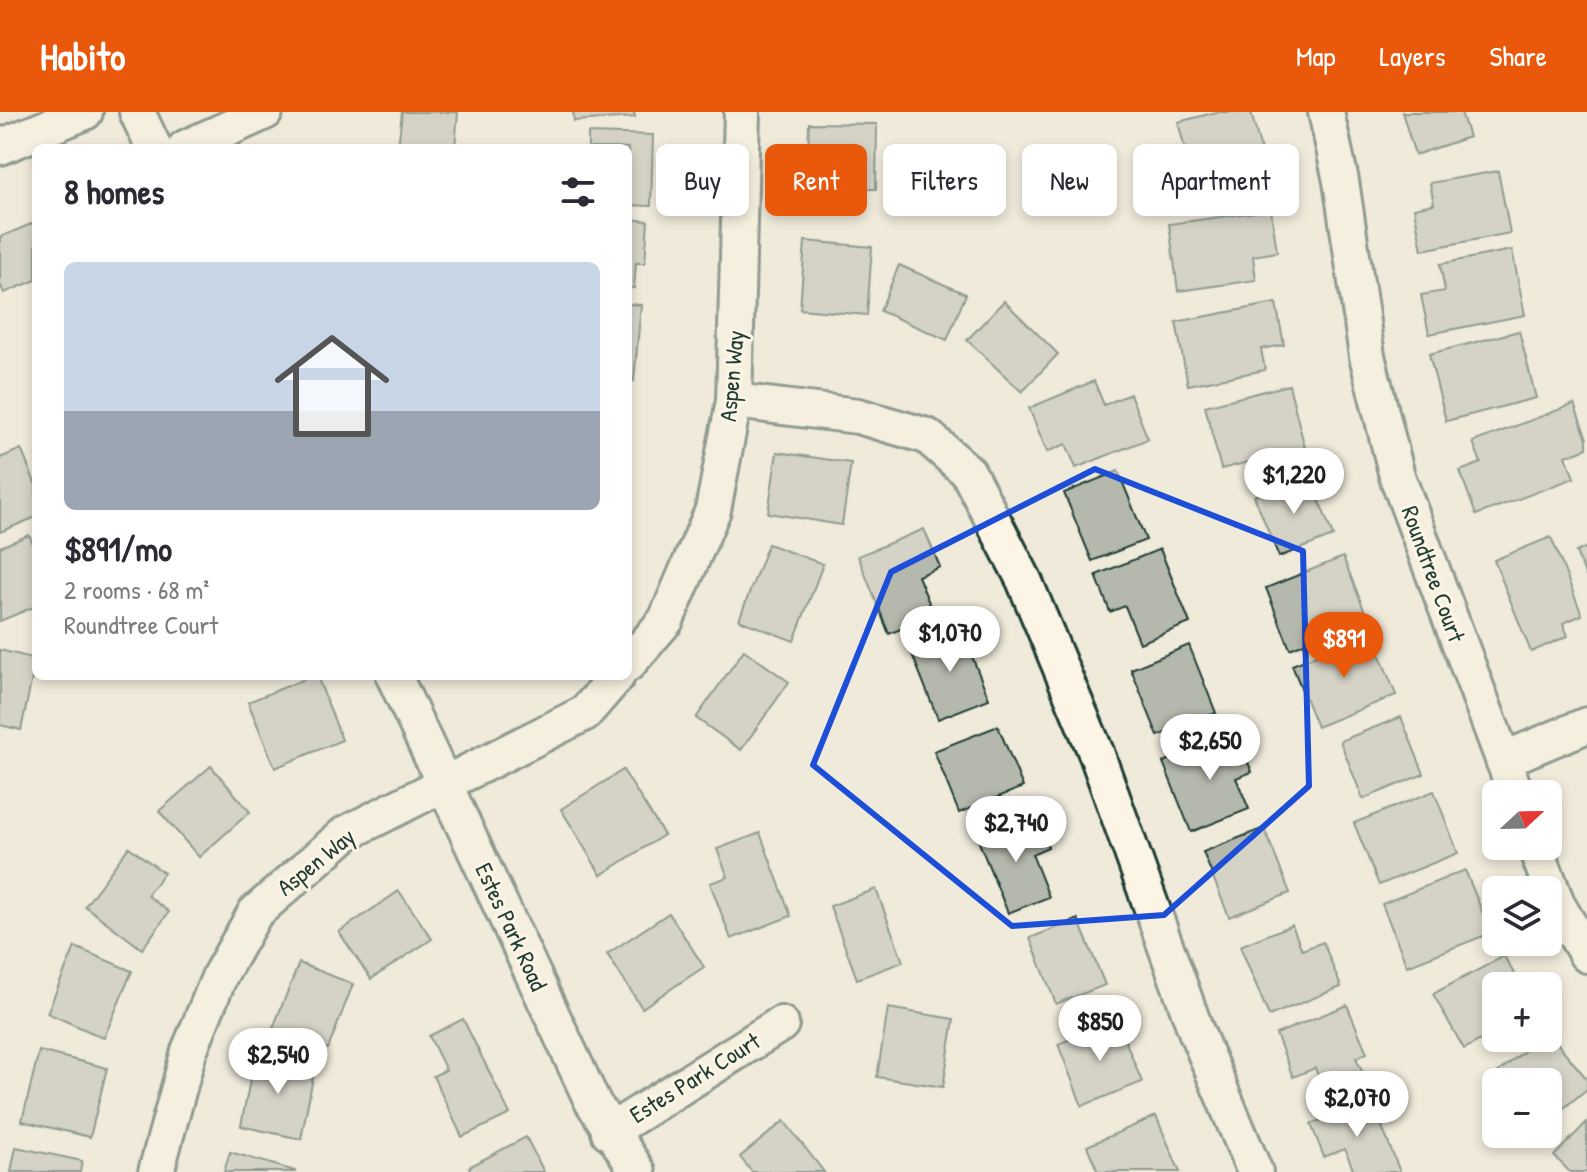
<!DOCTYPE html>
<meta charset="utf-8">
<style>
:root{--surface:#fff;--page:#f7f7f7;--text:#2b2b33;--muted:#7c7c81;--line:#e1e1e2;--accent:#ea580c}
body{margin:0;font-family:"Patrick Hand",sans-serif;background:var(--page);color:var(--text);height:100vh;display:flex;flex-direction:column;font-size:30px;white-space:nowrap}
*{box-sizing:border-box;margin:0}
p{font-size:26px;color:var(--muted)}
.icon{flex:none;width:44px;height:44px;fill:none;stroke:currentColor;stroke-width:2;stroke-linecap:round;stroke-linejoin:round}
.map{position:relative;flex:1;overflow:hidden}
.sheet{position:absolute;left:32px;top:32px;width:600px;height:536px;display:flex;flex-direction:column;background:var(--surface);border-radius:12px;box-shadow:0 4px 12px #0003}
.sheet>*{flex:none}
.top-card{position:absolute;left:656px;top:32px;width:760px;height:72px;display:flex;gap:16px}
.needle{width:52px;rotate:68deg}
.controls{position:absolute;left:1482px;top:668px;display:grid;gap:16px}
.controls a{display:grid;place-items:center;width:80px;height:80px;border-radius:12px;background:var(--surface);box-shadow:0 4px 12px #0003;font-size:40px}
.price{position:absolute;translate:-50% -68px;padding:0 18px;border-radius:28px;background:#fff;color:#222;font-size:26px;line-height:52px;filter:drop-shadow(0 2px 4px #0008)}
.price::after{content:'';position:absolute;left:50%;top:48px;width:24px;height:18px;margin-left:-12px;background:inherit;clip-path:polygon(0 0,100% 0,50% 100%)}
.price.on{background:var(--accent);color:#fff}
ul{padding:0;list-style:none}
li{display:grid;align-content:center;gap:16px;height:424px;padding:0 32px}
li+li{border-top:2px solid var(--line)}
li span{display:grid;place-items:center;height:248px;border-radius:12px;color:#555}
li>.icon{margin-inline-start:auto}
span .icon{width:144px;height:144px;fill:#fffc;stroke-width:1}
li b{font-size:34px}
h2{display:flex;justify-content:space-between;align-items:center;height:96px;padding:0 32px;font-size:34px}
.tag{padding:0 28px;border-radius:12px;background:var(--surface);box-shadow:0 4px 12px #0003;font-size:28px;line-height:72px}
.tag.on{background:var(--accent);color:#fff}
header{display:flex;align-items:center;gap:48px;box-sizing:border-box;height:112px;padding:0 40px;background:var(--accent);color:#fff}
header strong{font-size:38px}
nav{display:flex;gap:44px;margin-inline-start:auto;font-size:28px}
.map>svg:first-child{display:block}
.building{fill:#b5b9ad;stroke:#1f3d34;stroke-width:2}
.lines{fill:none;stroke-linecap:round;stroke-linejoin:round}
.minor-casing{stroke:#1f3d34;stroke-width:40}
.minor{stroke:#fcf5e5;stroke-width:34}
.marked{fill:none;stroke:#1d4ed8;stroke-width:6;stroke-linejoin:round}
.labels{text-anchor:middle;stroke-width:6;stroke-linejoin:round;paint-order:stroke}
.street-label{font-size:24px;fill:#1f3d34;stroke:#fcf5e5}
</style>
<header>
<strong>Habito</strong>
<nav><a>Map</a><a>Layers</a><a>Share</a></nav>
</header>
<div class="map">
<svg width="1587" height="1060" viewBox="0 0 1587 1060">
<rect width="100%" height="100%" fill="#efeada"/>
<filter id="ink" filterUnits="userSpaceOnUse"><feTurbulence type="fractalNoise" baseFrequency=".0125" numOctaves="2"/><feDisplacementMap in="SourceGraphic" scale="16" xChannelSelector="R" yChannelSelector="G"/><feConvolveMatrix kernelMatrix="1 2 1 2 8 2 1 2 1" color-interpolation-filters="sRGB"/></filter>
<g filter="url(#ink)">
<g class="building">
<path d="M402 0H458L455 36H398Z"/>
<path d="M573 0H634L635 5 574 9Z"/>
<path d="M1217 0H1251L1265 54 1216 66 1212 47 1189 53 1178 10Z"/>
<path d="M1402 0H1461L1469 25 1415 43Z"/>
<path d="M809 11 877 12 876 77H830V48H808Z"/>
<path d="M588 21 653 23 651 94 628 93V36H588Z"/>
<path d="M1498 59 1510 121 1422 138 1414 96 1434 92 1430 71Z"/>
<path d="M1271 98 1277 140 1253 144 1256 168 1178 179 1169 112Z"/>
<path d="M628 107 648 109 645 151H636L634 176H628Z"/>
<path d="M36 110V168L4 181 0 172V125Z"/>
<path d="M805 129 872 135 867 203 800 197Z"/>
<path d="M1512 138 1525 203 1429 222 1421 183 1445 179 1440 152Z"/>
<path d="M899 153 966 182 947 228 880 199Z"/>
<path d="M1004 189 1058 242 1022 280 967 228Z"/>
<path d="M1276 191 1284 233 1261 237 1265 258 1188 273 1176 210Z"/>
<path d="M628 192 641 193 634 269 628 268Z"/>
<path d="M1519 219 1536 286 1446 309 1429 242Z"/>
<path d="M1094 269 1104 293 1130 282 1148 327 1076 356 1066 332 1047 340 1029 296Z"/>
<path d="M1289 273 1305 336 1221 357 1205 294Z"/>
<path d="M1574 292 1587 327V336L1566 344 1574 366 1476 403 1460 359 1481 351 1473 330Z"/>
<path d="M21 337 36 373V405L0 420V346Z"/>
<path d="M777 340 851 351 842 413 768 401Z"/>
<path d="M1118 359 1146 428 1092 449 1064 381Z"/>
<path d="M1309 362 1333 424 1279 445 1254 384Z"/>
<path d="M924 417 940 455 918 464 934 503 889 522 858 444Z"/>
<path d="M29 423 36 439V494L0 509V435Z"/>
<path d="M1551 425 1582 503 1563 511 1568 524 1531 540 1494 448Z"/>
<path d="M768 432 823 452 794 529 739 508Z"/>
<path d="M1587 435V467L1576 440Z"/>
<path d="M1160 437 1190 511 1140 531 1125 494 1110 500 1096 463Z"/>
<path d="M1343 445 1367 505 1290 537 1266 476Z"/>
<path d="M961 517 989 587 938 607 910 537Z"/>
<path d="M1371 521 1396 583 1317 615 1292 553Z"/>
<path d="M1189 533 1216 601 1158 624 1131 557Z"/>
<path d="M0 538 36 547 21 618 0 613Z"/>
<path d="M744 538 789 570 741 638 696 606Z"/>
<path d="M312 564H317L342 628 275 656 248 590Z"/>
<path d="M1401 605 1424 662 1363 687 1340 629Z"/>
<path d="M998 614 1023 675 959 701 934 639Z"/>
<path d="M1236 621 1252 660 1236 666 1249 697 1191 720 1163 650Z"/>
<path d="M211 654 250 700 199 745 159 699Z"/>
<path d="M623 658 664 723 601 763 561 697Z"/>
<path d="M1434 679 1458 741 1379 773 1354 711Z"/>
<path d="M1036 705 1048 735 1032 742 1049 785 1008 801 978 728Z"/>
<path d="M1264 716 1290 781 1229 805 1203 740Z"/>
<path d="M760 721 791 804 731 827 710 771 728 765 717 737Z"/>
<path d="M129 735 164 761 147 783 169 800 142 837 85 794Z"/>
<path d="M1465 758 1491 821 1407 854 1382 792Z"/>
<path d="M876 777 903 850 857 867 830 794Z"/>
<path d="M399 779 432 827 371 867 339 820Z"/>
<path d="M669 801 704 855 642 896 607 842Z"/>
<path d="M1078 807 1105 873 1056 892 1030 826Z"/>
<path d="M1292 813 1302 838 1323 830 1341 875 1269 904 1240 834Z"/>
<path d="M75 835 132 859 104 926 47 901Z"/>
<path d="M1504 844 1521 874H1496V920L1464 937 1433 882Z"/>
<path d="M299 851 353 872 328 937 273 916Z"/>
<path d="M1347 893 1367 941 1356 946 1366 968 1326 984 1315 956 1293 965 1276 922Z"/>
<path d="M888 896 954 907 943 975 877 965Z"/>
<path d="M463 907 510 1002 462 1025 433 964 446 958 429 924Z"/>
<path d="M1117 908 1142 970 1082 994 1058 932Z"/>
<path d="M1548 920 1587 967V977L1548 1009V970H1496V985L1485 971 1540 926H1548Z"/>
<path d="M39 939 107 956 90 1025 22 1009Z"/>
<path d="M255 942 315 955 301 1027 241 1014Z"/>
<path d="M1371 987 1400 1060H1354L1345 1037 1324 1045 1311 1012Z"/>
<path d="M1156 1004 1180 1060H1098L1087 1034Z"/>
<path d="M784 1009 824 1060H752L740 1045Z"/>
<path d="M1587 1010V1060H1570L1554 1044Z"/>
<path d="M526 1025 544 1060H471L469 1055Z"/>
<path d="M16 1035 82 1049 80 1060H11Z"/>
<path d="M230 1040 295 1059V1060H224Z"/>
</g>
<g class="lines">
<g class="minor-casing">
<g id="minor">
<path d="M137 0 154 36"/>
<path d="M1326 0 1341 69 1367 244 1397 364 1516 682"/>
<path d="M0 35 85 0"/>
<path d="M185 36 265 0"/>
<path d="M734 289 858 304 927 324 968 360 1024 468 1097 643 1196 919 1255 1060"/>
<path d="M628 552 666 508 713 398 734 289 742 0"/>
<path d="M394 564 592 989 638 1060"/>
<path d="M1503 648 1587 613"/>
<path d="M1535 734 1558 794 1587 843"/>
<path d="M609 1020 781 912"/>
<path d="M156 1060 189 939 220 863 255 801 345 722 585 601 617 564"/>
</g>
</g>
<use href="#minor" class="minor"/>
</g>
</g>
<path d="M0 0H1587V1060H0ZM1095 357 1303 439 1309 674 1164 803 1012 814 813 653 891 460Z" fill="#efeada" fill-opacity=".55" fill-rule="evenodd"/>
<path class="marked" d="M1095 357 1303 439 1309 674 1164 803 1012 814 813 653 891 460Z"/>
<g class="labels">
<g class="street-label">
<text transform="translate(732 264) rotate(-85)" y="8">Aspen Way</text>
<text transform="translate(1433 462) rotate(70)" y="8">Roundtree Court</text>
<text transform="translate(316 750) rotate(-39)" y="8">Aspen Way</text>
<text transform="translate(511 815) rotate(65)" y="8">Estes Park Road</text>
<text transform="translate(695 966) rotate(-32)" y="8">Estes Park Court</text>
</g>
</g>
</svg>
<div class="controls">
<a><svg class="needle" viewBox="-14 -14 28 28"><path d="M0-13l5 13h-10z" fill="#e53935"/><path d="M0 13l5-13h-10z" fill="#7c7c81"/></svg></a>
<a><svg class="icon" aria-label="layers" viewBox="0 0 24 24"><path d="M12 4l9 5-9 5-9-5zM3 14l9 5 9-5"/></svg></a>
<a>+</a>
<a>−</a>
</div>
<b class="price" style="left:1294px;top:404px">$1,220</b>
<b class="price" style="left:950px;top:562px">$1,070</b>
<b class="price on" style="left:1344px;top:568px">$891</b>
<b class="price" style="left:1210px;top:670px">$2,650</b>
<b class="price" style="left:1016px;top:752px">$2,740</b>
<b class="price" style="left:1100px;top:951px">$850</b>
<b class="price" style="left:278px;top:984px">$2,540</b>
<b class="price" style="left:1357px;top:1027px">$2,070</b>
<div class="top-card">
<a class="tag">Buy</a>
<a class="tag on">Rent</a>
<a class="tag">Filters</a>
<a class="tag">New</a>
<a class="tag">Apartment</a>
</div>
<section class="sheet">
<h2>8 homes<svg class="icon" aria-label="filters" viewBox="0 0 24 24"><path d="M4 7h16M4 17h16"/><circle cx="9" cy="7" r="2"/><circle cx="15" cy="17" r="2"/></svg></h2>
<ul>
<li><span style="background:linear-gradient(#c9d6e8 60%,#9aa5b1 0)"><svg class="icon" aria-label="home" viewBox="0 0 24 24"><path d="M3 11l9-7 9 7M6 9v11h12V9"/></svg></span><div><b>$891/mo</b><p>2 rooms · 68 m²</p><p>Roundtree Court</p></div></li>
</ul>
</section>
</div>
